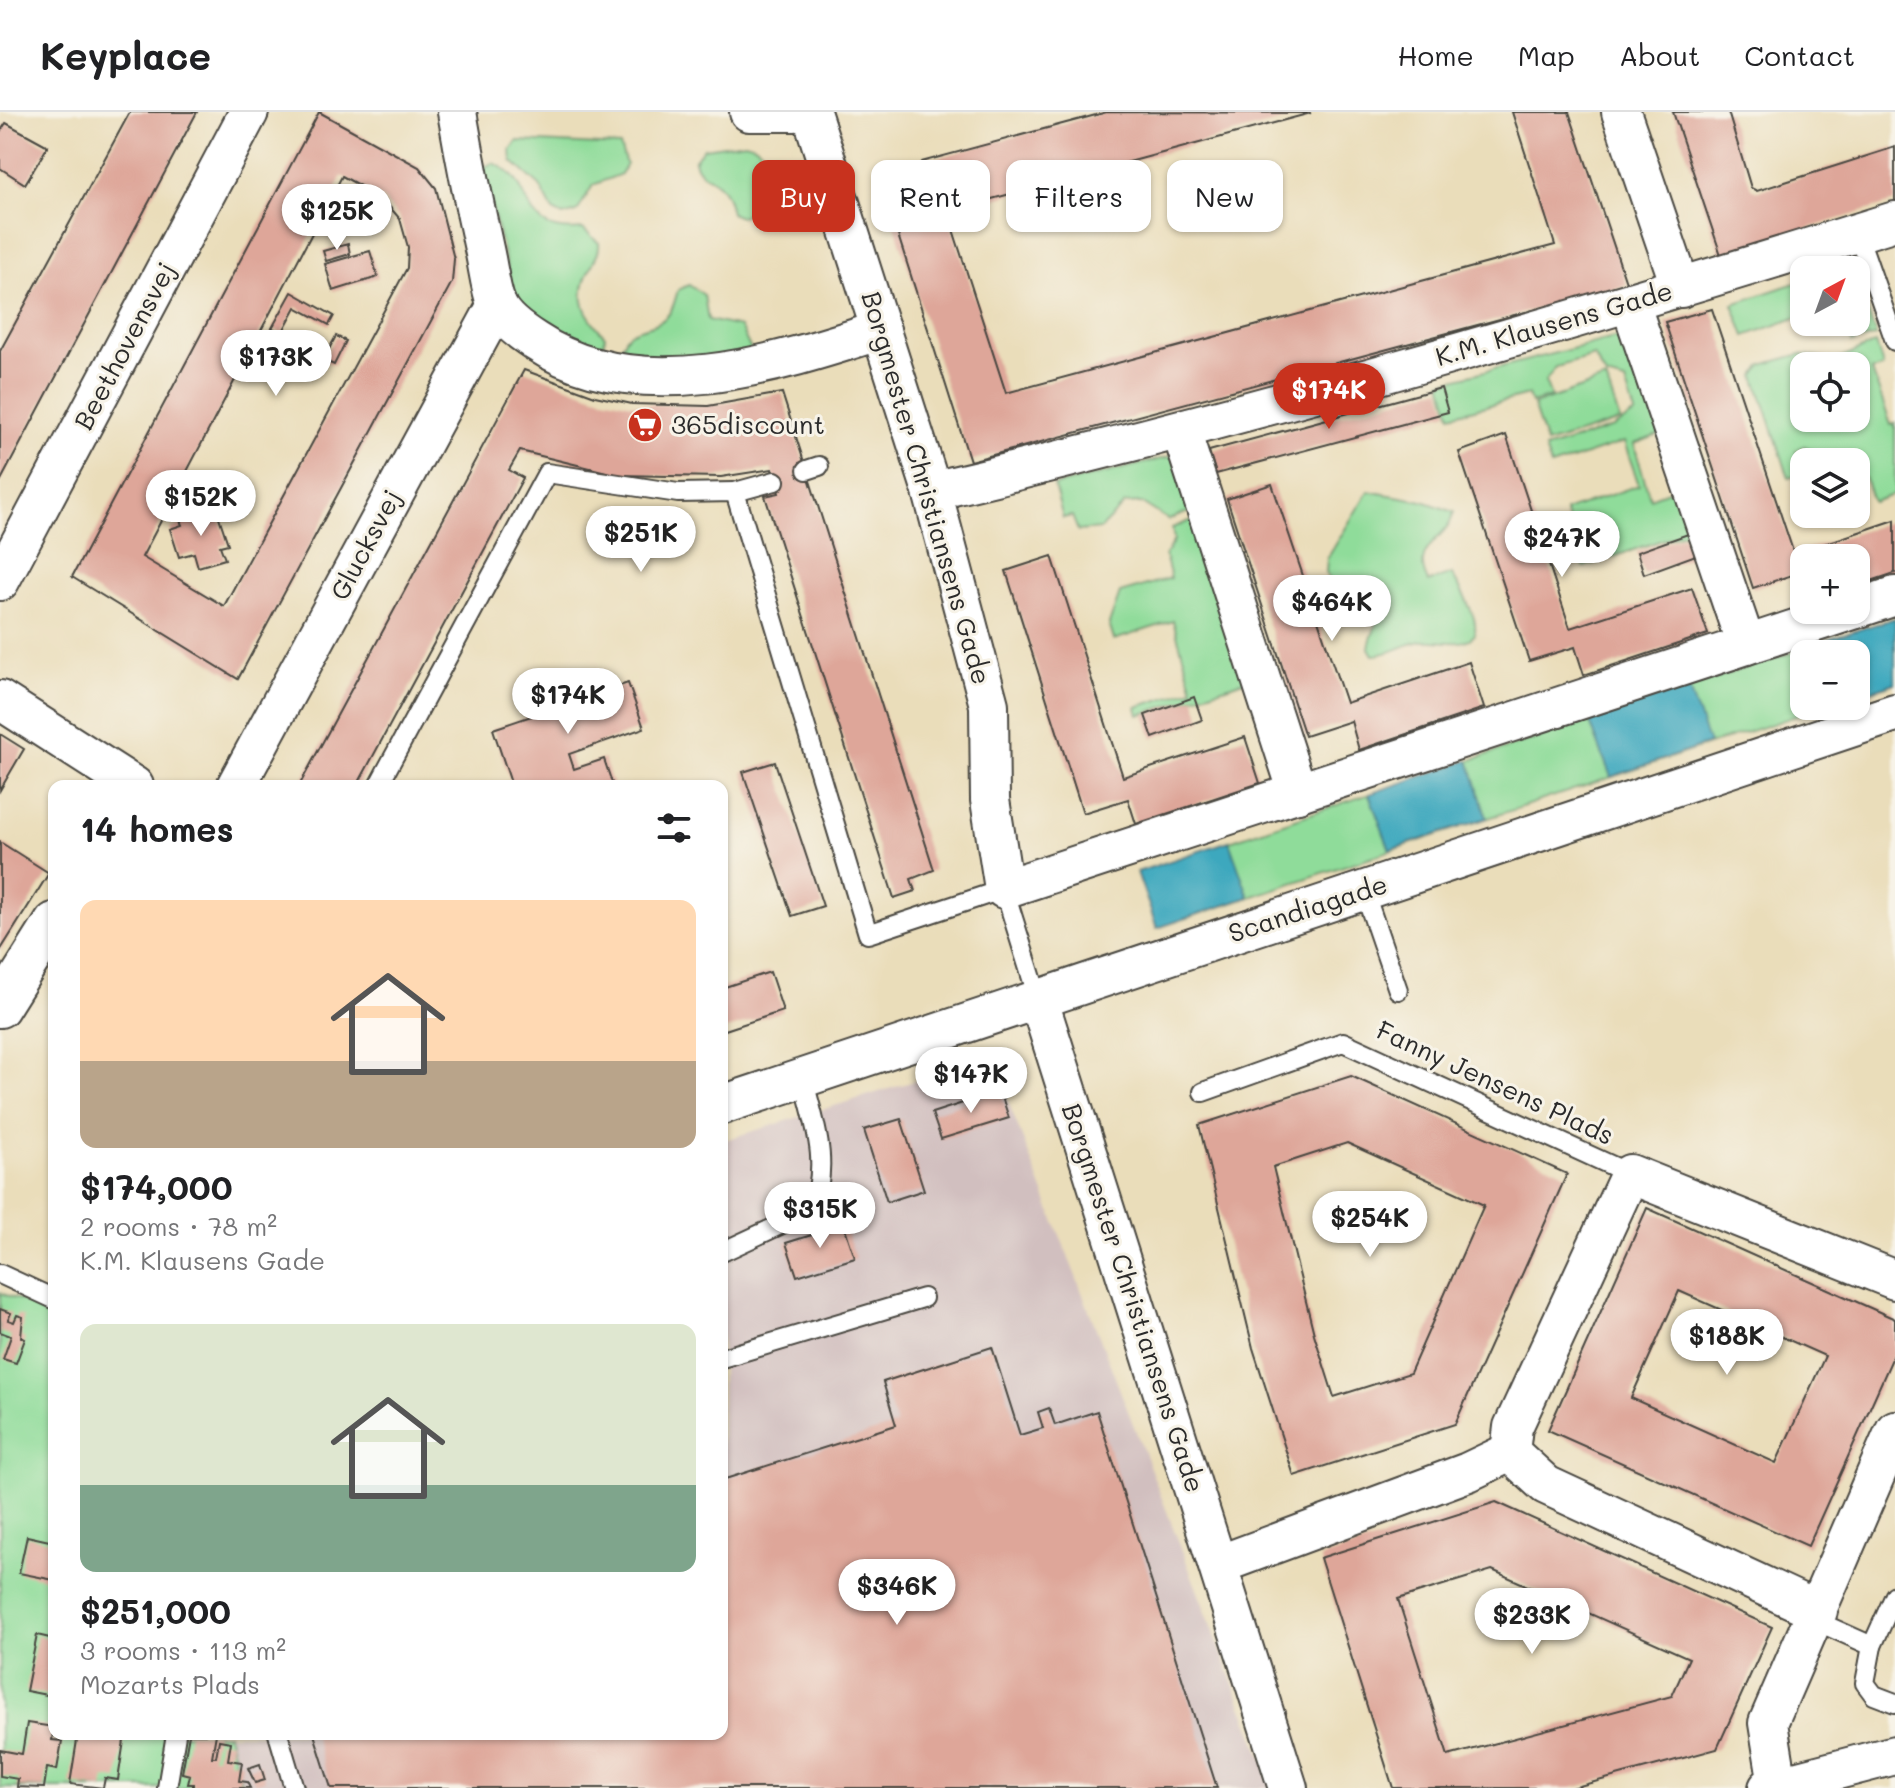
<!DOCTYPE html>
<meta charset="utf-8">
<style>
:root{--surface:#fff;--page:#f2f2f2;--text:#202124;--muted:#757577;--line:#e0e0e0;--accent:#c8321e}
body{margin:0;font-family:Mali,sans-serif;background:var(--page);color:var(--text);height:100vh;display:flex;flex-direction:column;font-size:30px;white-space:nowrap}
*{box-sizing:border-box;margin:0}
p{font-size:26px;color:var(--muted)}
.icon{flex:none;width:44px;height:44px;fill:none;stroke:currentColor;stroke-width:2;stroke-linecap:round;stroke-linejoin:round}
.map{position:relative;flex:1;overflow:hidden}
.drawer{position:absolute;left:48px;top:668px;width:680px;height:960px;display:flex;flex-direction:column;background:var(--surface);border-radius:16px;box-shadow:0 2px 6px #0004}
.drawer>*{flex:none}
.top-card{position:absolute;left:752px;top:48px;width:760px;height:72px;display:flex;gap:16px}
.needle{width:52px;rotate:41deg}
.tools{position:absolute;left:1790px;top:144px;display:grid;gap:16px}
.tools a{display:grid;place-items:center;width:80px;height:80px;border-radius:16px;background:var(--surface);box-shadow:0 2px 6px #0004;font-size:40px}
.price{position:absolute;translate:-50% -68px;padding:0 18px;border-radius:28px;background:#fff;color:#222;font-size:26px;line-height:52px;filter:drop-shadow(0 2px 4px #0008)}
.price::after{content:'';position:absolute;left:50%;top:48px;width:24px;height:18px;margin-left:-12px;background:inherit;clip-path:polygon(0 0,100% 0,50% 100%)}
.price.selected{background:var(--accent);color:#fff}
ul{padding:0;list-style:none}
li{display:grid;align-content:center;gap:16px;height:424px;padding:0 32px}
li span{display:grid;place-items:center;height:248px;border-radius:16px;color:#555}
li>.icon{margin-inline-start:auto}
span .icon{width:144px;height:144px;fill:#fffc;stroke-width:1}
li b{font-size:34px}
h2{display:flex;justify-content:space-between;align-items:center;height:96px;padding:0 32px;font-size:34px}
.chip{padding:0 28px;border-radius:16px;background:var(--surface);box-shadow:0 2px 6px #0004;font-size:28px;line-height:72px}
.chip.selected{background:var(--accent);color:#fff}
header{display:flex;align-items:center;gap:48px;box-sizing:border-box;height:112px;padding:0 40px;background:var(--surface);border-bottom:2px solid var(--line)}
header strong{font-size:38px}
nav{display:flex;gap:44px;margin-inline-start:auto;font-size:28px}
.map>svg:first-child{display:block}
.industrial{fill:#d1bfbf}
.green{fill:#8fdc9a;stroke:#5d8462;stroke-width:2;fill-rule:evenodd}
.water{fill:#3ea8be;stroke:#346a74;stroke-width:2}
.building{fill:#dea699;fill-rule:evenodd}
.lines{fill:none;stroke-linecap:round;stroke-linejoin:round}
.lane-casing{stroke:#484640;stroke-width:22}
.street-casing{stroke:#484640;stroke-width:42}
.lane{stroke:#fff;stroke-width:18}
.street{stroke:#fff;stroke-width:38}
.labels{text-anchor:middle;stroke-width:6;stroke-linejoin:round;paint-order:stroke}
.street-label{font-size:26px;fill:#2b2b2b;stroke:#f7f3e8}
.poi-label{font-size:26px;fill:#2b2b2b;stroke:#f7f3e8;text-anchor:start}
</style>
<header>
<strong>Keyplace</strong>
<nav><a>Home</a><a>Map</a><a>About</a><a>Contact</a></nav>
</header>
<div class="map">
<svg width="1895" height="1676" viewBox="0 0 1895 1676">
<rect width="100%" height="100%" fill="#f7f3e8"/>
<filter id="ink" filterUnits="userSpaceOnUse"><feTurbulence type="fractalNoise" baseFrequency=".0125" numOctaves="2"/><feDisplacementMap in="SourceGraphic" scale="16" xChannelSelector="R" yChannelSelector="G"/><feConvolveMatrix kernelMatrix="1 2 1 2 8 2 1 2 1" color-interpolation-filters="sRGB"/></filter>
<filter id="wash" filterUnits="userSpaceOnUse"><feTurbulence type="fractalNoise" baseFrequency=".006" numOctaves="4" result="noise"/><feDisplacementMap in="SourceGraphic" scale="32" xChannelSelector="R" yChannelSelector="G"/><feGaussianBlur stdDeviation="1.8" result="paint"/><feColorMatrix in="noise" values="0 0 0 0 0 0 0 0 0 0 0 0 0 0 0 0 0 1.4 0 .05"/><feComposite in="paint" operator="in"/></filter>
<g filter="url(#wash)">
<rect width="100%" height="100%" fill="#eaddba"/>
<path class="industrial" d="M991 945 1274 1676H243L228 1622H722V1029Z"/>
<g class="green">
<path d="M517 29 620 34 626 52 621 62 593 73 577 100 563 104 553 99 540 74 512 49 511 38Z"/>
<path d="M745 30C786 38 772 93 739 105L731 101C723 57 701 73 694 49L704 36Z"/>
<path d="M493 51C540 69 513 125 583 117L599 131C600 141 595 146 591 155 574 185 584 202 605 224L602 240 550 217 520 191 513 180 482 56Z"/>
<path d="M1856 167 1876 224 1852 231 1845 210H1856Z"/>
<path d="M1804 168V203L1745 224 1733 192Z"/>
<path d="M689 173 704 183 708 208 740 215 752 240 686 249 621 242C622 208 651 223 668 203 674 196 675 187 678 178Z"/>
<path d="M1626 223 1661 322 1634 332 1650 386 1681 374 1694 417 1584 455 1565 399 1639 373 1624 330 1551 355 1545 337 1613 316 1635 302 1625 270 1606 265 1594 244 1556 255 1545 270 1551 285 1531 291 1528 283 1451 303 1442 270Z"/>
<path d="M1876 231 1883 255 1872 259 1891 313 1895 311V382L1873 390 1865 366 1856 361V350H1836L1804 334 1796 339 1802 362 1789 366 1755 264 1762 253 1801 242 1835 249ZM1804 254H1856V306H1804Z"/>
<path d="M1606 267 1620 309 1546 332 1533 293Z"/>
<path d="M1173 344 1191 399 1169 408 1142 391 1125 392 1100 417 1078 419 1072 404 1063 406 1054 374Z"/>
<path d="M1368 379 1423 389 1454 400C1448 428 1409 434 1428 470L1452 462C1460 479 1495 526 1460 530 1448 531 1434 528 1422 529 1405 531 1391 543 1373 543L1369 536C1370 525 1378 514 1377 503 1375 483 1349 477 1333 474L1326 460 1327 447Z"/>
<path d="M1195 407 1247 568 1139 603 1137 595 1193 577 1173 509 1114 528 1109 512 1120 481 1171 466 1165 443 1174 428 1172 416Z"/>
<path d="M1895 506V571L1856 584V542H1804V594H1826L1157 816 1137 760Z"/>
<path d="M0 1181 54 1200V1622H228L243 1676H0Z"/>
</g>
<g class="water">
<path d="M1895 506V571L1856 584V542H1811L1808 534Z"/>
<path d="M1688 575 1709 632 1611 665 1589 608Z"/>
<path d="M1469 648 1487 706 1390 738 1369 682Z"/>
<path d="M1229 729 1249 785 1157 816 1137 760Z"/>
</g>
<g id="blocks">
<g class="building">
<path d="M130 0H197L0 370V239Z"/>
<path d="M319 0 419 55 436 76 454 147 452 170 238 567 72 465ZM342 64 382 86 400 107 408 135 407 156 224 494 142 445Z"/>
<path d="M1107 0 1311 1 947 99 1006 281 1555 133 1512 0H1569L1627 173 970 349 891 101 921 50Z"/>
<path d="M1673 0H1728L1751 76 1757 79 1895 35V90L1721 143Z"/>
<path d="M6 11 48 34 25 72 0 56V20Z"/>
<path d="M348 132 350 142 326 149 323 139Z"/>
<path d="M370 139 378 165 333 179 325 152Z"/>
<path d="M292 180 334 204 329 213 296 195 282 221 272 216Z"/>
<path d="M1712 197 1794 442 1895 408V461L1856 474V446H1804V477L1798 461 1753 476 1665 210Z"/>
<path d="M336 224 346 229 334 253 323 248Z"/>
<path d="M524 258 595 284 632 292 708 294 782 281 934 758 911 767 915 779 894 786 765 384 779 381 772 357 721 365 619 363 520 339 509 358 523 366 357 674H299Z"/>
<path d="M1441 276 1448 300 1216 362 1209 339Z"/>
<path d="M1506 323 1570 516 1692 476 1708 522 1584 563 1575 535 1529 549 1459 340Z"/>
<path d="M1272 372 1346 591 1469 550 1484 596 1359 638 1351 609 1305 624 1227 387Z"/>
<path d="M216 396 228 432 220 434 225 447 198 455 194 441 179 445 170 417 182 413 180 408Z"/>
<path d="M1688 422 1696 443 1644 462 1637 440Z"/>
<path d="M1052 444 1123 665 1245 625 1260 671 1136 712 1128 687 1083 701 1006 459Z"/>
<path d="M596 563 602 580 628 571 644 616 569 642 574 657 604 647 613 674H512L493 617 567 592 561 575Z"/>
<path d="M1194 585 1202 608 1153 626 1145 603Z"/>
<path d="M0 622 24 637 0 678Z"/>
<path d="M775 650 823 794 792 804 743 660Z"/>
<path d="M0 730 49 761 0 839Z"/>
<path d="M770 860 783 899 722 919V876Z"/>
<path d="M1351 964 1567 1062 1455 1312 1294 1364 1253 1236 1199 1013ZM1347 1031 1484 1093 1410 1261 1334 1285 1314 1222 1273 1055Z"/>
<path d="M1000 979 1009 1006 941 1027 932 1001Z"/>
<path d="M901 1007 924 1078 887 1090 864 1018Z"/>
<path d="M1647 1096 1895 1207V1240L1808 1434 1548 1318ZM1679 1179 1825 1244 1776 1351 1631 1286Z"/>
<path d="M844 1113 855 1146 797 1164 786 1131Z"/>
<path d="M0 1197 11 1201 8 1208 14 1210 17 1203 23 1205 21 1225 25 1227 16 1251 3 1247 11 1224 0 1220Z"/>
<path d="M992 1235 1020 1323 1043 1316 1038 1300 1049 1296 1055 1313 1097 1299 1217 1676H331L314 1622H722V1368L896 1313 883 1270Z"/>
<path d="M1496 1390 1772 1515 1717 1637 1572 1676H1393L1320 1446ZM1492 1458 1689 1546 1672 1584 1448 1644 1398 1487Z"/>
<path d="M27 1424 54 1430V1468L19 1461Z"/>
<path d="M37 1523 54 1527 52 1584 26 1579Z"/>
<path d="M27 1611 54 1615 52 1628 62 1629 57 1658 47 1656 44 1676 17 1675 18 1667 0 1664V1638L22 1642Z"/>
<path d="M78 1622H125L118 1668 105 1666 103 1676 70 1672Z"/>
<path d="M189 1622H216L212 1645H216L219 1628 231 1630 228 1648 242 1650 239 1669 247 1670 250 1676H193V1672H188L190 1663 182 1661Z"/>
<path d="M260 1652 265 1668 255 1671 248 1656Z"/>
</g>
</g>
</g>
<g filter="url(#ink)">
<use href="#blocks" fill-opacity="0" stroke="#484640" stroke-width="2"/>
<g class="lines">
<g class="lane-casing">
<g id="lane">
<path d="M1857 120 1895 229"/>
<path d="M807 358 819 354"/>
<path d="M735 380 775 369"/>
<path d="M378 674 547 361 678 381 735 380 868 822 1004 777 1038 886"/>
<path d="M1364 779 1398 878"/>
<path d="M1203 980 1343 930 1630 1062"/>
<path d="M722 1140 812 1098C830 1050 815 1013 803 966"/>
<path d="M0 1162 54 1187"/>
<path d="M722 1246 923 1186"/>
<path d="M1814 1508 1872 1534 1895 1483"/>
<path d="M1872 1534 1865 1571 1874 1583 1895 1591"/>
<path d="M278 1622 294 1676"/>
<path d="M167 1676 176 1622"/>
</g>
</g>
<g class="street-casing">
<g id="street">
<path d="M457 0C465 46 474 92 484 137 488 154 490 175 496 191 502 206 521 220 535 229 636 297 777 252 881 218"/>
<path d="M749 0H795"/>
<path d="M811 0 932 379 989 593 990 688 1004 777 1853 498"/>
<path d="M1621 0 1681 176"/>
<path d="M1630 191 1746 533"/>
<path d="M1181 319 1298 681"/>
<path d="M932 379C1257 303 1577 208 1895 109"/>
<path d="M0 469 249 0"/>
<path d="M1856 497 1895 484"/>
<path d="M0 588 134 674"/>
<path d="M236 674 497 193"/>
<path d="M1038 886 1288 1676"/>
<path d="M0 896 54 810"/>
<path d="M722 993 1895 601"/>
<path d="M1218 1453 1468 1360 1510 1340"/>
<path d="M1818 1499 1546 1373 1510 1340 1513 1315 1630 1062 1895 1168"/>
<path d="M1778 1673 1768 1611 1895 1318"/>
<path d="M1768 1676 1895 1643"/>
</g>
</g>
<use href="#lane" class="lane"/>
<use href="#street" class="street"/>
</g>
</g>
<defs>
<g id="supermarket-disc" transform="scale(1.8)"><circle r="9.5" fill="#c8321e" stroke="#f7f3e8"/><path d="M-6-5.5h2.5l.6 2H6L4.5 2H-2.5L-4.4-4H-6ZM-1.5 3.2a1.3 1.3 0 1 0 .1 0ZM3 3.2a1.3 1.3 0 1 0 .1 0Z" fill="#fff"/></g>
</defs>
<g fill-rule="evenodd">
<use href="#supermarket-disc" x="645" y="313"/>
</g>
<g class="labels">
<g class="street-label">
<text transform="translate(1554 212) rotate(-16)" y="9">K.M. Klausens Gade</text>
<text transform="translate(125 234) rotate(-62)" y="9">Beethovensvej</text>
<text transform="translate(926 376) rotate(74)" y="9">Borgmester Christiansens Gade</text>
<text transform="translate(366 433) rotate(-62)" y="9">Glucksvej</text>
<text transform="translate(1308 797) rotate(-18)" y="9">Scandiagade</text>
<text transform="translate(1495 971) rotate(25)" y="9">Fanny Jensens Plads</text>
<text transform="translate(1133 1186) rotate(72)" y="9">Borgmester Christiansens Gade</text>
</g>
<g class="poi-label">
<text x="671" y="322">365discount</text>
</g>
</g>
</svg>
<div class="tools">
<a><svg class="needle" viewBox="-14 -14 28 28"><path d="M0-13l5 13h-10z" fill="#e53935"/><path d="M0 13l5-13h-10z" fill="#757577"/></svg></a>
<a><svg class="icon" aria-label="locate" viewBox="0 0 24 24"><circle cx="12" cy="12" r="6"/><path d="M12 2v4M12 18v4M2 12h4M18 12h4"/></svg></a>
<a><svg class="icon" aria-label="layers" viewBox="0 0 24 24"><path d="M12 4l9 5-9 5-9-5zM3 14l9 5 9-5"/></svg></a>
<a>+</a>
<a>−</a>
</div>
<b class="price" style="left:337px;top:140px">$125K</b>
<b class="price" style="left:276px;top:286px">$173K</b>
<b class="price selected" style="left:1329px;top:319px">$174K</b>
<b class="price" style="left:201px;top:426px">$152K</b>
<b class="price" style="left:641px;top:462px">$251K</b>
<b class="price" style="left:1562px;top:467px">$247K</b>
<b class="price" style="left:1332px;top:531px">$464K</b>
<b class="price" style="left:568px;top:624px">$174K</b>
<b class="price" style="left:971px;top:1003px">$147K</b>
<b class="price" style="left:820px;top:1138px">$315K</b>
<b class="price" style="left:1370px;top:1147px">$254K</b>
<b class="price" style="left:1727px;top:1265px">$188K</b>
<b class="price" style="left:897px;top:1515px">$346K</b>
<b class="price" style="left:1532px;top:1544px">$233K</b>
<div class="top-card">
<a class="chip selected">Buy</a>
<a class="chip">Rent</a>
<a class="chip">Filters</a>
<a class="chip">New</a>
</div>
<section class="drawer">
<h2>14 homes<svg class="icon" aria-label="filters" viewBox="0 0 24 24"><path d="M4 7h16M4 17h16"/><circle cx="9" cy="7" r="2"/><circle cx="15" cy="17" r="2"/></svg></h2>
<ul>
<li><span style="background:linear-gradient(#ffd9b3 65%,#b9a48a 0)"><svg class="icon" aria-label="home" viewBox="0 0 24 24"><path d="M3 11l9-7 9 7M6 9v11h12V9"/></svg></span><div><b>$174,000</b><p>2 rooms · 78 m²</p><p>K.M. Klausens Gade</p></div></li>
<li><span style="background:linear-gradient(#dfe7d0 65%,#7fa58c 0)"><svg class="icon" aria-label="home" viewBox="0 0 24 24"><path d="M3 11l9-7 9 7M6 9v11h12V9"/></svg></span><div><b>$251,000</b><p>3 rooms · 113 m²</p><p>Mozarts Plads</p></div></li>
</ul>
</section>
</div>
